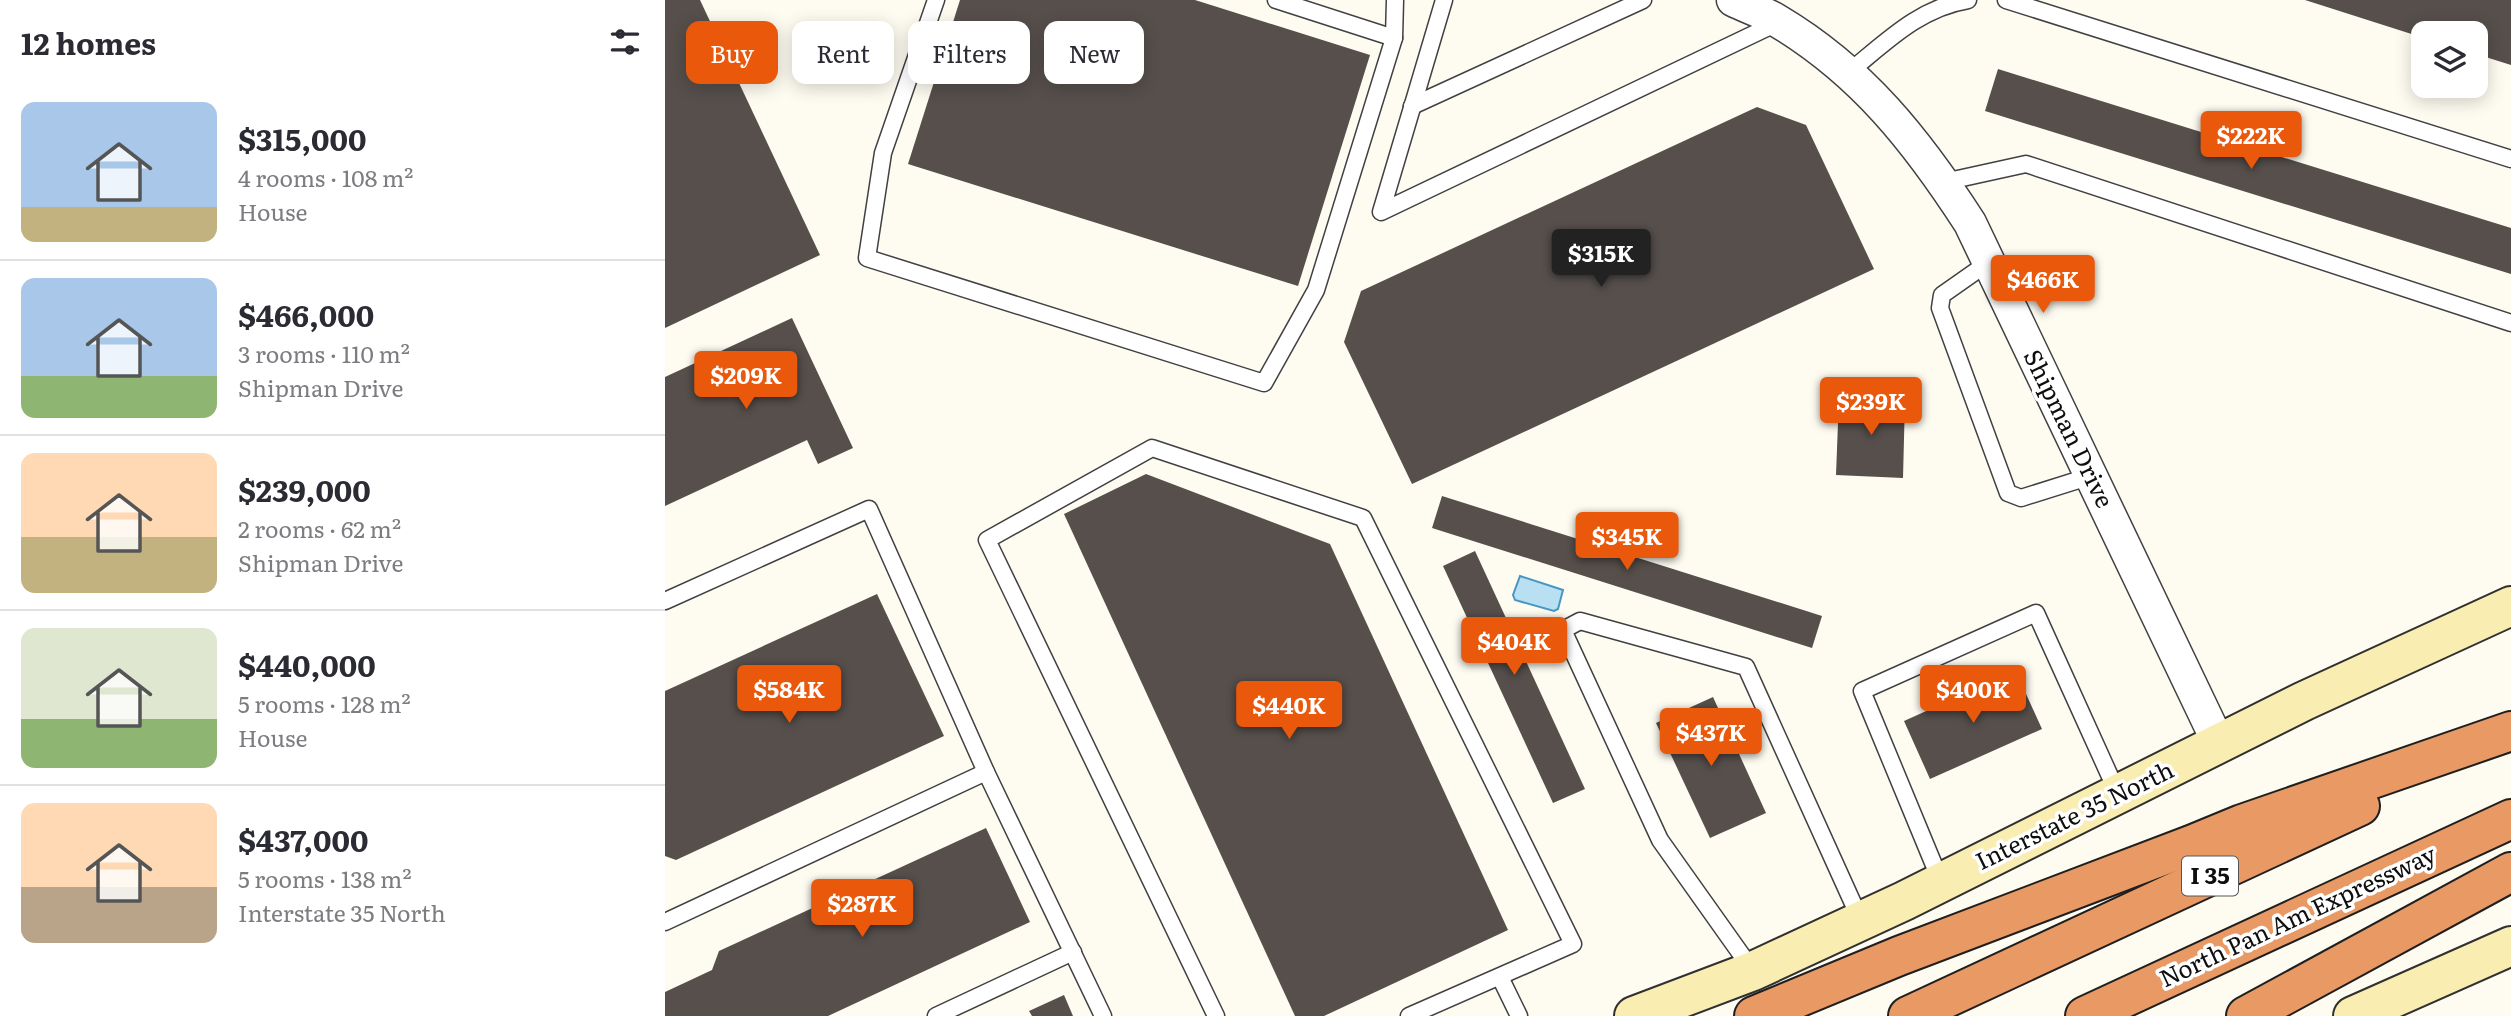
<!DOCTYPE html>
<meta charset="utf-8">
<style>
:root{--surface:#fff;--page:#f2f2f3;--text:#2b2b33;--muted:#7c7c81;--line:#e1e1e2;--accent:#ea580c}
body{margin:0;font-family:Literata,serif;background:var(--page);color:var(--text);height:100vh;display:flex;flex-direction:column;font-size:26px;white-space:nowrap}
*{box-sizing:border-box;margin:0}
p{font-size:23px;color:var(--muted)}
.icon{flex:none;width:38px;height:38px;fill:none;stroke:currentColor;stroke-width:2;stroke-linecap:round;stroke-linejoin:round}
.map{position:relative;flex:1;overflow:hidden}
.details{display:flex;flex-direction:column;background:var(--surface);width:665px}
.details>*{flex:none}
.top-card{position:absolute;left:21px;top:21px;width:665px;height:63px;display:flex;gap:14px}
.controls{position:absolute;left:1746px;top:21px;display:grid;gap:14px}
.controls a{display:grid;place-items:center;width:77px;height:77px;border-radius:14px;background:var(--surface);box-shadow:0 4px 18px #0003;font-size:35px}
.price{position:absolute;translate:-50% -60px;padding:0 16px;border-radius:7px;background:var(--accent);color:#fff;font-size:23px;line-height:46px;filter:drop-shadow(0 2px 4px #0008)}
.price::after{content:'';position:absolute;left:50%;top:42px;width:21px;height:16px;margin-left:-10px;background:inherit;clip-path:polygon(0 0,100% 0,50% 100%)}
.price.current{background:#222;color:#fff}
ul{padding:0;list-style:none}
li{display:flex;align-items:center;gap:21px;height:175px;padding:0 21px}
li+li{border-top:2px solid var(--line)}
li span{display:grid;place-items:center;flex:none;width:196px;height:140px;border-radius:14px;color:#555}
li>.icon{margin-inline-start:auto}
span .icon{width:84px;height:84px;fill:#fffc;stroke-width:1}
li b{font-size:30px}
h2{display:flex;justify-content:space-between;align-items:center;height:84px;padding:0 21px;font-size:30px}
.pill{padding:0 24px;border-radius:14px;background:var(--surface);box-shadow:0 4px 18px #0003;font-size:24px;line-height:63px}
.pill.current{background:var(--accent);color:#fff}
main{display:flex;flex:1;min-height:0}
.map>svg:first-child{display:block}
.water{fill:#b9e0f2;stroke:#4698c3;stroke-width:2}
.building{fill:#564f4c}
.lines{fill:none;stroke-linecap:round;stroke-linejoin:round}
.lane-casing{stroke:#414141;stroke-width:19}
.street-casing{stroke:#414141;stroke-width:35}
.secondary-casing{stroke:#303030;stroke-width:42}
.highway-casing{stroke:#1f1f1f;stroke-width:42}
.lane{stroke:#fff;stroke-width:16}
.street{stroke:#fff;stroke-width:32}
.secondary{stroke:#f9edb1;stroke-width:38}
.highway{stroke:#e99964;stroke-width:38}
.labels{text-anchor:middle;stroke-width:7;stroke-linejoin:round;paint-order:stroke}
.shield{fill:#fff;stroke:#565656;stroke-width:2}
.shield-label{font-size:23px;font-weight:bold;fill:#0e0e0e}
.street-label{font-size:24px;fill:#0e0e0e;stroke:#fff}
</style>
<main>
<section class="details">
<h2>12 homes<svg class="icon" aria-label="filters" viewBox="0 0 24 24"><path d="M4 7h16M4 17h16"/><circle cx="9" cy="7" r="2"/><circle cx="15" cy="17" r="2"/></svg></h2>
<ul>
<li><span style="background:linear-gradient(#a9c7e8 75%,#c2b280 0)"><svg class="icon" aria-label="home" viewBox="0 0 24 24"><path d="M3 11l9-7 9 7M6 9v11h12V9"/></svg></span><div><b>$315,000</b><p>4 rooms · 108 m²</p><p>House</p></div></li>
<li><span style="background:linear-gradient(#a9c7e8 70%,#8fb573 0)"><svg class="icon" aria-label="home" viewBox="0 0 24 24"><path d="M3 11l9-7 9 7M6 9v11h12V9"/></svg></span><div><b>$466,000</b><p>3 rooms · 110 m²</p><p>Shipman Drive</p></div></li>
<li><span style="background:linear-gradient(#ffd9b3 60%,#c2b280 0)"><svg class="icon" aria-label="home" viewBox="0 0 24 24"><path d="M3 11l9-7 9 7M6 9v11h12V9"/></svg></span><div><b>$239,000</b><p>2 rooms · 62 m²</p><p>Shipman Drive</p></div></li>
<li><span style="background:linear-gradient(#dfe7d0 65%,#8fb573 0)"><svg class="icon" aria-label="home" viewBox="0 0 24 24"><path d="M3 11l9-7 9 7M6 9v11h12V9"/></svg></span><div><b>$440,000</b><p>5 rooms · 128 m²</p><p>House</p></div></li>
<li><span style="background:linear-gradient(#ffd9b3 60%,#b9a48a 0)"><svg class="icon" aria-label="home" viewBox="0 0 24 24"><path d="M3 11l9-7 9 7M6 9v11h12V9"/></svg></span><div><b>$437,000</b><p>5 rooms · 138 m²</p><p>Interstate 35 North</p></div></li>
</ul>
</section>
<div class="map">
<svg width="1846" height="1016" viewBox="0 0 1846 1016">
<rect width="100%" height="100%" fill="#fefbf1"/>
<path class="water" d="M855 576 898 590 893 609 889 611 850 600 848 595Z"/>
<g class="building">
<path d="M0 0H35L155 255 0 328Z"/>
<path d="M295 0H530L705 55 633 286 243 164Z"/>
<path d="M1640 0H1846V65L1811 54V33H1759V38Z"/>
<path d="M1333 69 1846 228V274L1320 111Z"/>
<path d="M1092 107 1141 125 1209 269 747 484 679 342 696 291Z"/>
<path d="M127 318 188 448 153 464 142 440 0 506V377Z"/>
<path d="M1174 397 1240 399 1238 478 1171 475Z"/>
<path d="M481 474 665 544 843 930 659 1016H630L399 514Z"/>
<path d="M777 496 1157 616 1147 648 767 528Z"/>
<path d="M810 551 920 789 888 803 778 566Z"/>
<path d="M212 594 279 736 11 860 0 856V691Z"/>
<path d="M1352 674 1377 729 1265 779 1239 721 1299 694 1300 696 1306 694 1304 689 1317 683 1319 688Z"/>
<path d="M1048 697 1101 813 1045 838 991 723Z"/>
<path d="M321 828 365 922 163 1016H0V992L47 970 54 951Z"/>
<path d="M399 995 408 1016H367L364 1011Z"/>
</g>
<g class="lines">
<g class="lane-casing">
<g id="lane">
<path d="M271 0 218 153 202 258 599 383 651 290 729 38 730 0"/>
<path d="M611 0 729 38"/>
<path d="M779 0 716 212 1114 22"/>
<path d="M1341 0 1846 159"/>
<path d="M1184 72C1221 42 1254 8 1303 0"/>
<path d="M747 106 978 0"/>
<path d="M1279 182 1361 164 1846 323"/>
<path d="M1324 262 1277 295 1275 308 1343 493 1356 498 1426 476"/>
<path d="M0 601 204 509 321 772"/>
<path d="M1276 882 1197 691 1371 613 1453 794"/>
<path d="M0 922 321 772 438 1016"/>
<path d="M1088 971 995 840 898 630 915 621 1081 667 1196 921"/>
<path d="M835 977 854 1016"/>
<path d="M271 1016 408 952"/>
<path d="M551 1016 322 540 487 448 698 518 908 944 744 1016"/>
</g>
</g>
<g class="street-casing">
<path id="street" d="M1068 0C1082 7 1098 12 1111 20 1197 71 1252 141 1305 223L1554 744"/>
</g>
<g class="secondary-casing">
<g id="secondary">
<path d="M969 1016 1088 971 1239 901 1639 701 1846 606"/>
<path d="M1688 1016 1846 946"/>
</g>
</g>
<g class="highway-casing">
<g id="highway">
<path d="M1089 1016 1234 956 1526 845 1577 824 1846 731"/>
<path d="M1243 1016 1695 806"/>
<path d="M1420 1016 1846 819"/>
<path d="M1581 1016 1846 872"/>
</g>
</g>
<use href="#lane" class="lane"/>
<use href="#street" class="street"/>
<use href="#secondary" class="secondary"/>
<use href="#highway" class="highway"/>
</g>
<g class="labels">
<rect class="shield" x="1517" y="856.5" width="56" height="39" rx="5"/>
<g class="shield-label">
<text x="1545" y="884">I 35</text>
</g>
<g class="street-label">
<text transform="translate(1403 429) rotate(64)" y="8">Shipman Drive</text>
<text transform="translate(1410 816) rotate(-26)" y="8">Interstate 35 North</text>
<text transform="translate(1633 917) rotate(-25)" y="8">North Pan Am Expressway</text>
</g>
</g>
</svg>
<div class="controls">
<a><svg class="icon" aria-label="layers" viewBox="0 0 24 24"><path d="M12 4l9 5-9 5-9-5zM3 14l9 5 9-5"/></svg></a>
</div>
<b class="price" style="left:1586px;top:171px">$222K</b>
<b class="price current" style="left:936px;top:289px">$315K</b>
<b class="price" style="left:1378px;top:315px">$466K</b>
<b class="price" style="left:81px;top:411px">$209K</b>
<b class="price" style="left:1206px;top:437px">$239K</b>
<b class="price" style="left:962px;top:572px">$345K</b>
<b class="price" style="left:849px;top:677px">$404K</b>
<b class="price" style="left:124px;top:725px">$584K</b>
<b class="price" style="left:1308px;top:725px">$400K</b>
<b class="price" style="left:624px;top:741px">$440K</b>
<b class="price" style="left:1046px;top:768px">$437K</b>
<b class="price" style="left:197px;top:939px">$287K</b>
<div class="top-card">
<a class="pill current">Buy</a>
<a class="pill">Rent</a>
<a class="pill">Filters</a>
<a class="pill">New</a>
</div>
</div>
</main>
